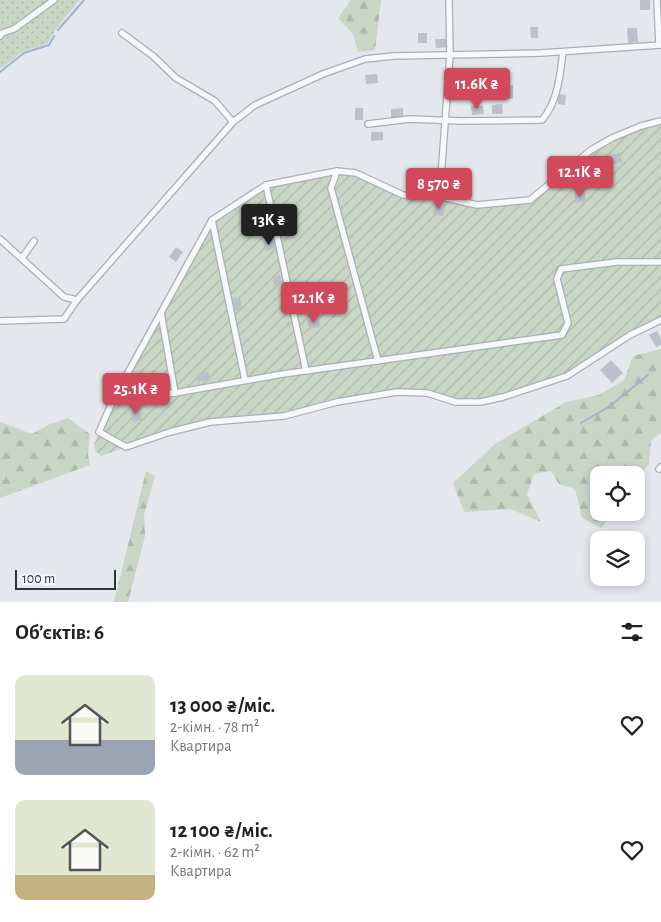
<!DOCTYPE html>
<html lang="uk">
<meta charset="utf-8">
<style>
:root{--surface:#fff;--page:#f2f2f2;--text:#222;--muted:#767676;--accent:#d1495b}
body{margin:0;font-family:"Alegreya Sans",sans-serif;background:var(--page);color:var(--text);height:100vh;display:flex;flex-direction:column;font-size:19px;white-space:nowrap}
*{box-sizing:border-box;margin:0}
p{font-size:16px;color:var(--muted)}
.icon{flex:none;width:28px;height:28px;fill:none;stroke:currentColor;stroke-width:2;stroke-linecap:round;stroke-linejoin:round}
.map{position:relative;height:602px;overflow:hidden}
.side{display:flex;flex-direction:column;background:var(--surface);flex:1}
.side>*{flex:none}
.controls{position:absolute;left:590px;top:466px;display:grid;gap:10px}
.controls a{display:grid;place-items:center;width:55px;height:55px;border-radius:10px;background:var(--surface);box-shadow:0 2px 8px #0003;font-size:25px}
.scale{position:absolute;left:15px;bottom:12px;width:101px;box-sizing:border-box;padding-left:5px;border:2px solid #2b3445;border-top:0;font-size:14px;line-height:18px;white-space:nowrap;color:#2b3445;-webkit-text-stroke:4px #f4f6f9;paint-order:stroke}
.price{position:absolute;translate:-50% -42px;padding:0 11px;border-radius:5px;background:var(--accent);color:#fff;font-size:16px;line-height:32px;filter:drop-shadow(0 1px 2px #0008)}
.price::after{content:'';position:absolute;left:50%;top:30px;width:15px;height:11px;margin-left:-8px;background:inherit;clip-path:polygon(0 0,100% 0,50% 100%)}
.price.active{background:#222;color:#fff}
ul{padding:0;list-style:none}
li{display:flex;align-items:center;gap:15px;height:125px;padding:0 15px}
li span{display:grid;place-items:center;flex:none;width:140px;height:100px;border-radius:10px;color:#555}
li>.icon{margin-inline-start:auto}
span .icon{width:60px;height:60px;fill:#fffc;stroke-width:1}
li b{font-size:21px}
h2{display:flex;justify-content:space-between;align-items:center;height:60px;padding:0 15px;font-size:21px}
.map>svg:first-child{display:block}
.grass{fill:url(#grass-dots)}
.forest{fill:url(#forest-firs)}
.garden{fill:url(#garden-furrows)}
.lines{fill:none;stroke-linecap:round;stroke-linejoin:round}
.stream{stroke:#9fb4cc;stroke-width:2}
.building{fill:#bbc0ca}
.minor-casing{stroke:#a9aeb7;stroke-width:8}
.minor{stroke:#f7f8fa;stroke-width:5.5}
</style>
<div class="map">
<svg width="661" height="602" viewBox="0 0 661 602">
<defs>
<pattern id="grass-dots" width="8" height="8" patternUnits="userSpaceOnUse" patternTransform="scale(1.25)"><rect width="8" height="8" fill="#c9d6c5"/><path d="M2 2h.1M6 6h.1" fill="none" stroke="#adb8ab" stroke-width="1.8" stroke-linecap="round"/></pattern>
<pattern id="forest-firs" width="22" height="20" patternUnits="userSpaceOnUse" patternTransform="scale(1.25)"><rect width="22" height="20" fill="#c9d6c5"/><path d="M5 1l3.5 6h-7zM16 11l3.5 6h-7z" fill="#adb8ab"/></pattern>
<pattern id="garden-furrows" width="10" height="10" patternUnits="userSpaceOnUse" patternTransform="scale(1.25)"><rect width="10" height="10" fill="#c9d6c5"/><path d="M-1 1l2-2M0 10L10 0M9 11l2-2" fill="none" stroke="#adb8ab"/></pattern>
</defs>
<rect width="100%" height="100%" fill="#e4e7ec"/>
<path class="grass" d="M0 0H80L58 26 47 44 22 52 0 69Z"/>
<g class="forest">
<path d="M351 0H381L375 50 358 52 353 34 338 18Z"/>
<path d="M661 349V433L651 440 649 464 636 480V475H599V512L613 513 601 528 582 518 575 489 559 484 551 471 534 474 527 494 541 522 510 509 464 512 453 483 495 444 566 402 599 395 624 380 633 356Z"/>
<path d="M68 418 90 434 88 455 90 465 0 498V422L32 434 50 424Z"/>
<path d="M146 471 155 476 144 515 145 536 128 602H114Z"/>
</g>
<path class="garden" d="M661 121V320L630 335 567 376 503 397 456 402 427 393 397 392 284 416 210 422 150 439 101 456 95 451 94 444 114 398 212 220 266 185 337 171 356 173 403 195 438 196 477 205 530 200 591 150 641 126Z"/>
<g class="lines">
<g class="stream">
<path d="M58 30 84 0"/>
<path d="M0 72 24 53 49 45 54 36"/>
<path d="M581 423 610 406 648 375"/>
</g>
</g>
<g class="building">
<rect x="640" y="0" width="10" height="10"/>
<path d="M530 27H538V38H531Z"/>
<path d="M627 28H637L638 42 628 43Z"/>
<rect x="418" y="33" width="9" height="10"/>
<path d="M435 39H448V47L436 48Z"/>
<path d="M377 74 378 83 366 84 365 75Z"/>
<path d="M503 85H513V99H504Z"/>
<path d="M558 94 566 95 565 105 558 104Z"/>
<path d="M502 104 503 114H492V105Z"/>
<path d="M471 106H483L484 114 472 115Z"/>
<rect x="355" y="108" width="8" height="12"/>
<path d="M403 108V117L391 118V109Z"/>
<path d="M371 132H383V140L371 141Z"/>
<path d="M620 153 622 162 611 165 609 155Z"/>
<path d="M585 193 586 202 575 203V194Z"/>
<path d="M435 205 445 207 443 216 433 214Z"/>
<path d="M274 241 275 249 265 251 264 243Z"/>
<path d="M176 247 183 252 176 262 169 257Z"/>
<path d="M280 275 282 284 274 285 273 277Z"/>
<path d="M240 298 242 309 235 311 233 299Z"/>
<path d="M319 318 321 327 309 329 307 320Z"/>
<path d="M657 331 661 339V345L656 347 649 335Z"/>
<path d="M611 360 623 373 612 383 600 370Z"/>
<path d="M209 372 210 380 198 382 197 374Z"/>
<path d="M140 408 142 420 133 422 131 410Z"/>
</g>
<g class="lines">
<g class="minor-casing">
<g id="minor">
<path d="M449 0 450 55 441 177 468 202"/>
<path d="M657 0 659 45"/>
<path d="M122 33 153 56 176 78 215 101 233 122"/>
<path d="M0 36 2 33 14 29 54 0"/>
<path d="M661 121 641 126 612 138 591 150 530 200 477 205 438 196 403 195 356 173 337 171 266 185 212 220 114 398 99 432 126 447 170 432 210 422 284 416 337 402 397 392 427 393 456 402H481L503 397 567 376 630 335 661 320"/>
<path d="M368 124 410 119 461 121 542 120C558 102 560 75 563 52"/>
<path d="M337 171 331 188 378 361"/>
<path d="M266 185 306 371"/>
<path d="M212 220 245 380"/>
<path d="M0 239 64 297 77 300"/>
<path d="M22 258 34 241"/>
<path d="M161 313 175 393"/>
<path d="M0 321 64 319 77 300 233 122 255 105 323 74 365 59 394 56 541 53 661 45"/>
<path d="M114 398 175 393 283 374 562 335 568 323 557 279 561 269 617 262H661"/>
<path d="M659 469 661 467"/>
</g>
</g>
<use href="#minor" class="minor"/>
</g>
</svg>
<div class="controls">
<a><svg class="icon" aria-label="locate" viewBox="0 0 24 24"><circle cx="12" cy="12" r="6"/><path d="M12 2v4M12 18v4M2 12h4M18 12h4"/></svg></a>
<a><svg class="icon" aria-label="layers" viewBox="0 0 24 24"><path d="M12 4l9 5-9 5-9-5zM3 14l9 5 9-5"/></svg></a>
</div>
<div class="scale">100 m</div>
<b class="price" style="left:477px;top:110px">11.6K ₴</b>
<b class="price" style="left:580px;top:198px">12.1K ₴</b>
<b class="price" style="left:439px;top:210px">8 570 ₴</b>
<b class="price active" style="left:269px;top:246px">13K ₴</b>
<b class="price" style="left:314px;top:324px">12.1K ₴</b>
<b class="price" style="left:136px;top:415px">25.1K ₴</b>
</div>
<section class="side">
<h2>Об’єктів: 6<svg class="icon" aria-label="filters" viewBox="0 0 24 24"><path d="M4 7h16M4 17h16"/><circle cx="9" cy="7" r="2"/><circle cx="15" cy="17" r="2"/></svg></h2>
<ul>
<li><span style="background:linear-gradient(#dfe7d0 65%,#9aa5b1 0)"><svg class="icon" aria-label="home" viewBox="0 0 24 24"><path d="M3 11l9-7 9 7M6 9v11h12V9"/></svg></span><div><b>13 000 ₴/міс.</b><p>2-кімн. · 78 m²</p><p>Квартира</p></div><svg class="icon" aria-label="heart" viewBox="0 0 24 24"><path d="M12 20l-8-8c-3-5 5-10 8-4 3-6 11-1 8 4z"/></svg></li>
<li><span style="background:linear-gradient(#dfe7d0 75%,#c2b280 0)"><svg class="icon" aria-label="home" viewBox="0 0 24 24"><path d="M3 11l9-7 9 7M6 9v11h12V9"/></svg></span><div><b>12 100 ₴/міс.</b><p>2-кімн. · 62 m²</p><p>Квартира</p></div><svg class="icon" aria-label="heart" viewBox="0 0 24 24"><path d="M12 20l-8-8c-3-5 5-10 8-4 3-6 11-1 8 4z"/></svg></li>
</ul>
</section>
